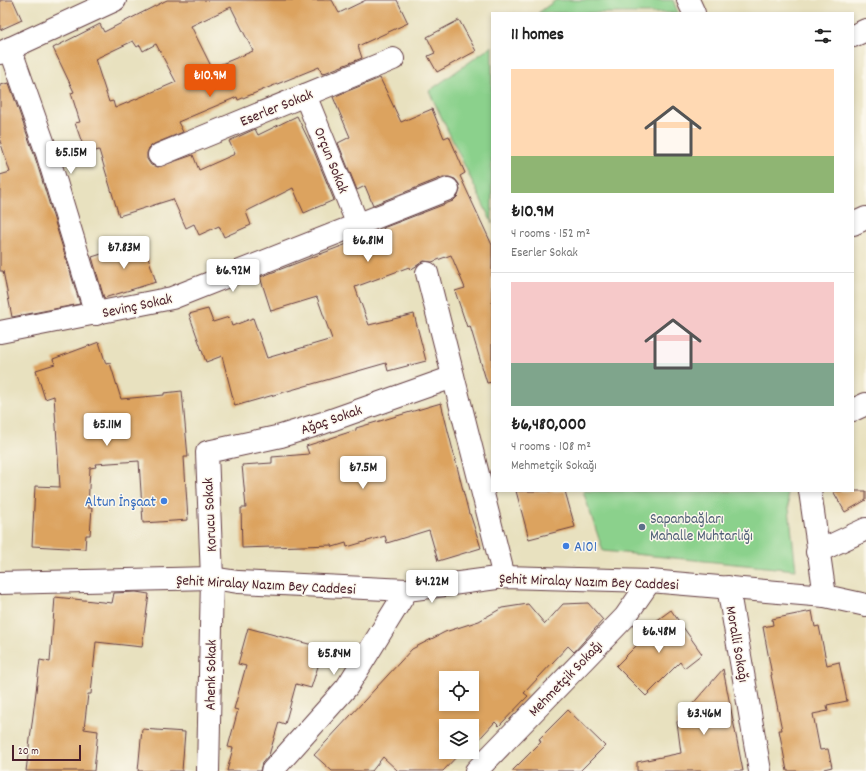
<!DOCTYPE html>
<meta charset="utf-8">
<style>
:root{--surface:#fff;--page:#f2f2f2;--text:#222;--muted:#767676;--line:#e0e0e0;--accent:#ea580c}
body{margin:0;font-family:Dekko,sans-serif;background:var(--page);color:var(--text);height:100vh;display:flex;flex-direction:column;font-size:15px;white-space:nowrap}
*{box-sizing:border-box;margin:0}
p{font-size:13px;color:var(--muted)}
.icon{flex:none;width:22px;height:22px;fill:none;stroke:currentColor;stroke-width:2;stroke-linecap:round;stroke-linejoin:round}
.map{position:relative;flex:1;overflow:hidden}
.panel{position:absolute;left:491px;top:12px;width:363px;height:480px;display:flex;flex-direction:column;background:var(--surface);border-radius:0px;box-shadow:0 2px 6px #0003}
.panel>*{flex:none}
.controls{position:absolute;left:439px;top:671px;display:grid;gap:8px}
.controls a{display:grid;place-items:center;width:40px;height:40px;border-radius:0px;background:var(--surface);box-shadow:0 2px 6px #0003;font-size:20px}
.scale{position:absolute;left:12px;bottom:10px;width:69px;box-sizing:border-box;padding-left:4px;border:2px solid #4a1f2b;border-top:0;font-size:11px;line-height:14px;white-space:nowrap;color:#4a1f2b;-webkit-text-stroke:3px #fbf7ec;paint-order:stroke}
.price{position:absolute;translate:-50% -34px;padding:0 9px;border-radius:4px;background:#fff;color:#222;font-size:13px;line-height:26px;filter:drop-shadow(0 1px 2px #0008)}
.price::after{content:'';position:absolute;left:50%;top:24px;width:12px;height:9px;margin-left:-6px;background:inherit;clip-path:polygon(0 0,100% 0,50% 100%)}
.price.selected{background:var(--accent);color:#fff}
ul{padding:0;list-style:none}
li{display:grid;align-content:center;gap:8px;height:212px;padding:0 20px}
li+li{border-top:1px solid var(--line)}
li span{display:grid;place-items:center;height:124px;border-radius:0px;color:#555}
li>.icon{margin-inline-start:auto}
span .icon{width:72px;height:72px;fill:#fffc;stroke-width:1}
li b{font-size:17px}
h2{display:flex;justify-content:space-between;align-items:center;height:48px;padding:0 20px;font-size:17px}
.map>svg:first-child{display:block}
.green{fill:#8bd18c;stroke:#6a785c}
.building{fill:#dca35e;fill-rule:evenodd}
.lines{fill:none;stroke-linecap:round;stroke-linejoin:round}
.minor-casing{stroke:#623c41;stroke-width:24}
.tertiary-casing{stroke:#623c41;stroke-width:24}
.minor{stroke:#fff;stroke-width:22}
.tertiary{stroke:#fff;stroke-width:22}
.shop-dot{fill:#3f7fe0;stroke:#fbf7ec;stroke-width:1.5}
.service-dot{fill:#5c6f8a;stroke:#fbf7ec;stroke-width:1.5}
.labels{text-anchor:middle;stroke-width:3;stroke-linejoin:round;paint-order:stroke}
.street-label{font-size:15px;fill:#4a1f2b;stroke:#fbf7ec}
.shop-label{font-size:15px;fill:#366cbe;stroke:#fbf7ec;text-anchor:end}
.service-label{font-size:15px;fill:#4e5e75;stroke:#fbf7ec;text-anchor:start}
</style>
<div class="map">
<svg width="866" height="771" viewBox="0 0 866 771">
<rect width="100%" height="100%" fill="#fbf7ec"/>
<filter id="ink" filterUnits="userSpaceOnUse"><feTurbulence type="fractalNoise" baseFrequency=".025" numOctaves="2"/><feDisplacementMap in="SourceGraphic" scale="8" xChannelSelector="R" yChannelSelector="G"/><feConvolveMatrix kernelMatrix="1 2 1 2 8 2 1 2 1" color-interpolation-filters="sRGB"/></filter>
<filter id="wash" filterUnits="userSpaceOnUse"><feTurbulence type="fractalNoise" baseFrequency=".012" numOctaves="4" result="noise"/><feDisplacementMap in="SourceGraphic" scale="16" xChannelSelector="R" yChannelSelector="G"/><feGaussianBlur stdDeviation="0.9" result="paint"/><feColorMatrix in="noise" values="0 0 0 0 0 0 0 0 0 0 0 0 0 0 0 0 0 1.4 0 .05"/><feComposite in="paint" operator="in"/></filter>
<g filter="url(#wash)">
<rect width="100%" height="100%" fill="#e8e1bf"/>
<g class="green">
<path d="M556 0H673L678 13H538Z"/>
<path d="M492 46V223L429 91Z"/>
<path d="M583 491H787L796 570 603 551Z"/>
</g>
<g id="blocks">
<g class="building">
<path d="M0 0H13L22 20 0 30Z"/>
<path d="M167 0H332L339 13 366 0H397L408 23 358 46 362 58 322 74 319 67 238 100 237 97 178 122 183 132 154 144 149 148 147 153V159L151 165 158 167 193 155 199 170 235 154 229 141 255 129 258 135 297 116 314 151 334 200 304 213 293 188 249 210 246 212 251 225 224 237 219 226 199 235 194 224 186 228 173 199 119 216 99 150 86 154 75 123 80 122 71 93 74 92 53 48 100 24 104 32ZM231 7 253 51 212 68 191 26ZM133 41 137 47 140 45 143 51 156 44 176 82 115 108 113 101 109 102 95 59Z"/>
<path d="M459 20 476 51 437 72 428 56 435 53 427 37Z"/>
<path d="M380 78 401 122 432 109 444 138 449 136 465 173 460 176 492 245V382L487 383 470 326 467 327 455 291 465 288 451 255 432 262 424 261 410 270 409 267 355 287 369 325 414 314 426 361 388 371 386 363 235 406 222 356 206 362 189 314 208 309 213 322 229 317 232 326 253 318 267 358 332 339 317 297 271 311 260 277 384 230 383 228 453 201 458 196 460 190 459 184 455 179 449 177H443L373 205 365 186 357 190 338 143 350 137 333 97Z"/>
<path d="M9 83 35 157 80 304 12 317 3 271H0V175L10 172 0 141V85Z"/>
<path d="M143 241 156 282 104 298 92 257Z"/>
<path d="M99 342 106 364 110 363 121 399 164 395V393L182 391 188 457H184L188 520 143 523 139 461 95 464 96 467 90 468 88 508H92L90 535H86L85 549 32 546 35 486 60 487 54 396 45 399 36 370 55 364 53 359Z"/>
<path d="M441 403 469 514H470L481 548 438 561 429 530 387 543 385 536 347 547 346 543 333 547 332 545 242 548 241 508H246L242 465 272 463V457L309 454 306 446 356 430V428Z"/>
<path d="M516 491H565L575 527 529 539Z"/>
<path d="M833 491H866V500L845 512Z"/>
<path d="M136 592 149 594 142 647 96 642 91 694H88L84 729 98 731 94 771H26L40 660 50 662 55 597 112 603 114 593Z"/>
<path d="M588 603 603 620 574 652 568 646 524 693 528 696 499 726 495 722 472 747V726H446V752H461L443 771H398L383 757 372 771H332L314 755 412 649 445 632 479 621 502 608 528 604 545 624 563 604ZM446 678H472V704H446Z"/>
<path d="M671 610 702 654 684 668 680 662 646 696 616 666 654 628 652 624Z"/>
<path d="M812 611 815 627 819 626 827 665 839 662 847 701 827 705 828 711 813 714 820 750 828 749 832 767 824 769V771H787L779 730H782L771 675H772L763 627 773 625 772 619Z"/>
<path d="M248 628 324 648 311 688 296 684 285 724 279 722 269 755 262 763 260 771H227L233 748 228 747 238 710 234 709 246 666 238 664Z"/>
<path d="M723 669 743 771H637V762L681 753 677 722Z"/>
<path d="M568 710 605 746 580 771H512L541 742 539 739Z"/>
<path d="M142 729 185 732 182 771H138Z"/>
</g>
</g>
</g>
<g filter="url(#ink)">
<use href="#blocks" fill-opacity="0" stroke="#623c41" stroke-width="1"/>
<g class="lines">
<g class="minor-casing">
<g id="minor">
<path d="M688 0 694 13"/>
<path d="M853 36 866 30"/>
<path d="M10 48 47 153 96 314"/>
<path d="M0 53 115 0"/>
<path d="M305 95 358 225"/>
<path d="M159 155 393 59"/>
<path d="M853 224 866 218"/>
<path d="M427 273 504 577"/>
<path d="M0 332 172 298 448 189"/>
<path d="M853 410 866 404"/>
<path d="M810 491 825 596"/>
<path d="M817 552 866 529"/>
<path d="M728 587 760 771"/>
<path d="M208 771 212 578 207 452 281 436 323 423 453 377"/>
<path d="M272 771 347 687 407 590"/>
<path d="M476 771 625 617 650 581"/>
</g>
</g>
<g class="tertiary-casing">
<path id="tertiary" d="M0 583 212 578 238 582 407 590 504 577 650 581 825 596 866 605"/>
</g>
<use href="#minor" class="minor"/>
<use href="#tertiary" class="tertiary"/>
</g>
</g>
<g class="shop-dot">
<circle cx="164" cy="501" r="4"/>
<circle cx="566" cy="546" r="4"/>
</g>
<circle class="service-dot" cx="642" cy="527" r="4"/>
<g class="labels">
<g class="street-label">
<text transform="translate(276 107) rotate(-22)" y="5">Eserler Sokak</text>
<text transform="translate(332 160) rotate(68)" y="5">Orçun Sokak</text>
<text transform="translate(137 305) rotate(-12)" y="5">Sevinç Sokak</text>
<text transform="translate(331 419) rotate(-19)" y="5">Ağaç Sokak</text>
<text transform="translate(209 515) rotate(-93)" y="5">Korucu Sokak</text>
<text transform="translate(589 581) rotate(2)" y="5">Şehit Miralay Nazım Bey Caddesi</text>
<text transform="translate(266 584) rotate(3)" y="5">Şehit Miralay Nazım Bey Caddesi</text>
<text transform="translate(738 644) rotate(80)" y="5">Moralli Sokağı</text>
<text transform="translate(210 675) rotate(-89)" y="5">Ahenk Sokak</text>
<text transform="translate(565 678) rotate(-46)" y="5">Mehmetçik Sokağı</text>
</g>
<g class="shop-label">
<text x="156" y="506">Altun İnşaat</text>
<text x="574" y="551" text-anchor="start">A101</text>
</g>
<g class="service-label">
<text x="650" y="523">Sapanbağları<tspan x="650" dy="17">Mahalle Muhtarlığı</tspan></text>
</g>
</g>
</svg>
<div class="controls">
<a><svg class="icon" aria-label="locate" viewBox="0 0 24 24"><circle cx="12" cy="12" r="6"/><path d="M12 2v4M12 18v4M2 12h4M18 12h4"/></svg></a>
<a><svg class="icon" aria-label="layers" viewBox="0 0 24 24"><path d="M12 4l9 5-9 5-9-5zM3 14l9 5 9-5"/></svg></a>
</div>
<div class="scale">20 m</div>
<b class="price selected" style="left:210px;top:98px">₺10.9M</b>
<b class="price" style="left:71px;top:175px">₺5.15M</b>
<b class="price" style="left:368px;top:263px">₺6.81M</b>
<b class="price" style="left:124px;top:270px">₺7.83M</b>
<b class="price" style="left:233px;top:293px">₺6.92M</b>
<b class="price" style="left:107px;top:447px">₺5.11M</b>
<b class="price" style="left:363px;top:490px">₺7.5M</b>
<b class="price" style="left:432px;top:604px">₺4.22M</b>
<b class="price" style="left:659px;top:654px">₺6.48M</b>
<b class="price" style="left:334px;top:676px">₺5.84M</b>
<b class="price" style="left:704px;top:736px">₺3.46M</b>
<section class="panel">
<h2>11 homes<svg class="icon" aria-label="filters" viewBox="0 0 24 24"><path d="M4 7h16M4 17h16"/><circle cx="9" cy="7" r="2"/><circle cx="15" cy="17" r="2"/></svg></h2>
<ul>
<li><span style="background:linear-gradient(#ffd9b3 70%,#8fb573 0)"><svg class="icon" aria-label="home" viewBox="0 0 24 24"><path d="M3 11l9-7 9 7M6 9v11h12V9"/></svg></span><div><b>₺10.9M</b><p>4 rooms · 152 m²</p><p>Eserler Sokak</p></div></li>
<li><span style="background:linear-gradient(#f6c9c9 65%,#7fa58c 0)"><svg class="icon" aria-label="home" viewBox="0 0 24 24"><path d="M3 11l9-7 9 7M6 9v11h12V9"/></svg></span><div><b>₺6,480,000</b><p>4 rooms · 108 m²</p><p>Mehmetçik Sokağı</p></div></li>
</ul>
</section>
</div>
